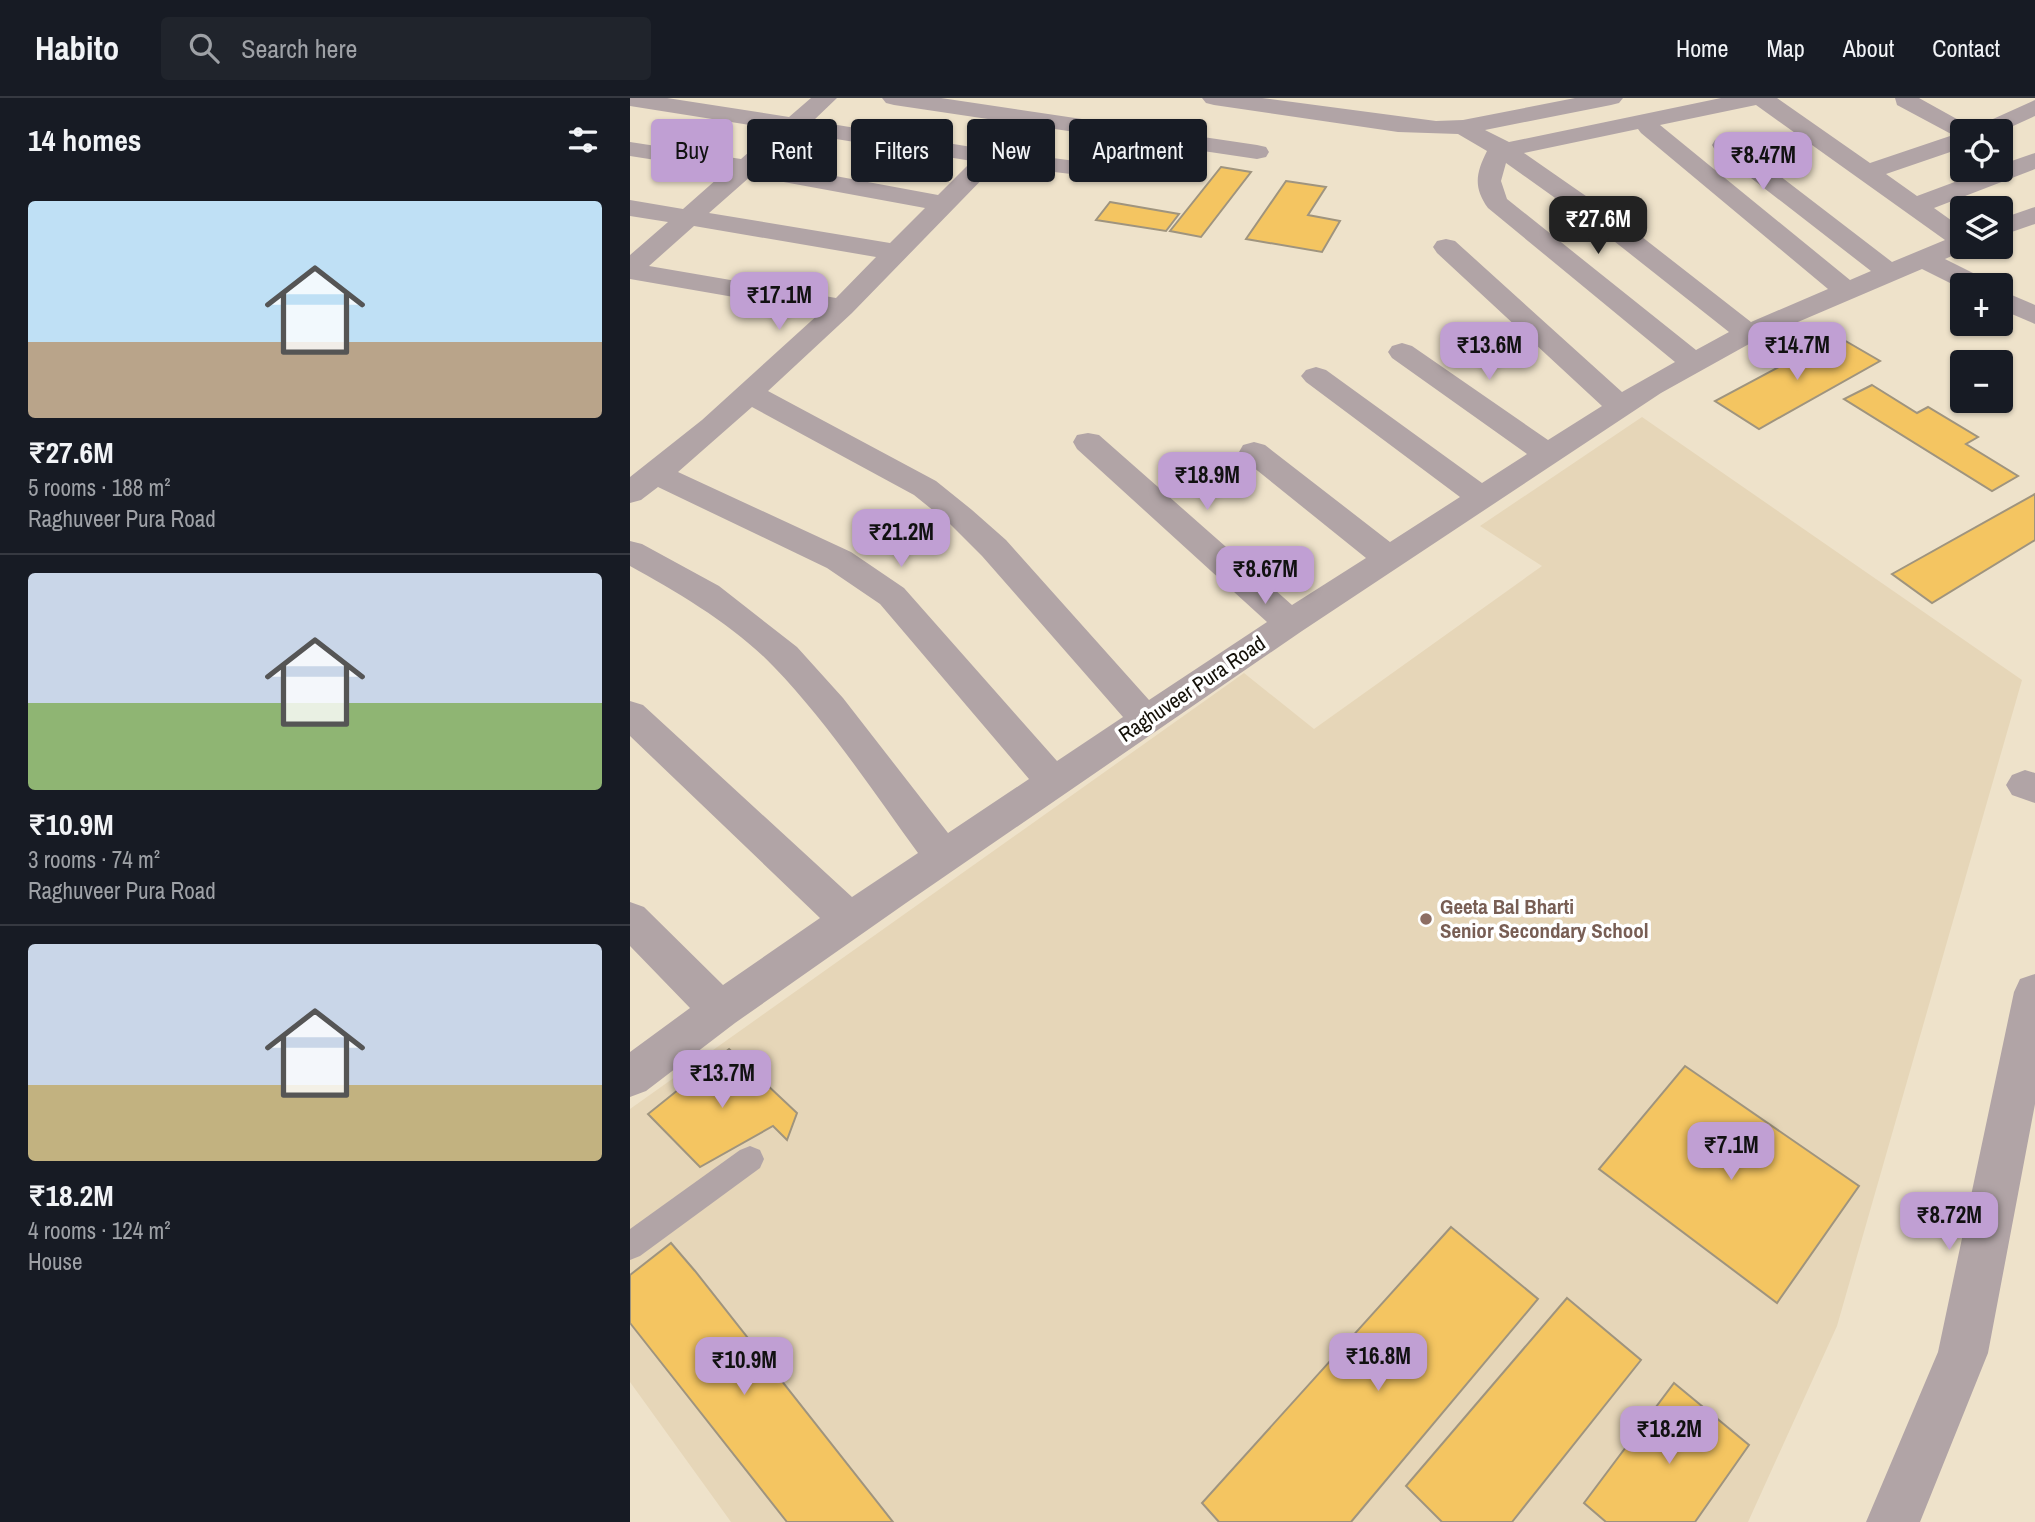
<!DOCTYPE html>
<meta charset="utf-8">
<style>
:root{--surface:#171b24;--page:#20242c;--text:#f1f3f6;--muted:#9ea1a6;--line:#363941;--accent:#c09fd3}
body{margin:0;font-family:"Archivo Narrow",sans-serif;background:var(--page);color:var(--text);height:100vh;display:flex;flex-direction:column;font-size:26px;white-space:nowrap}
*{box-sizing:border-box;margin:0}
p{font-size:23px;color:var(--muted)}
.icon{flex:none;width:38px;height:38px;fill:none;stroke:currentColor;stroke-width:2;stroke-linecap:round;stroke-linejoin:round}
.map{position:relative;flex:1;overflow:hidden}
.side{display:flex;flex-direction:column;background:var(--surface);width:630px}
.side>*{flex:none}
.guide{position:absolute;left:21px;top:21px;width:665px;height:63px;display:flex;gap:14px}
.buttons{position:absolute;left:1320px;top:21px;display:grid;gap:14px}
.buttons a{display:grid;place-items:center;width:63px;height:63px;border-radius:7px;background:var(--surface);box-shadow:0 2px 5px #0004;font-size:35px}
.price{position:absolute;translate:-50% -60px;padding:0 16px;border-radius:14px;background:var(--accent);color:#111;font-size:23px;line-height:46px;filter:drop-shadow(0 2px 4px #0008)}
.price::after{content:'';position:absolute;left:50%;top:42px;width:21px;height:16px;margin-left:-10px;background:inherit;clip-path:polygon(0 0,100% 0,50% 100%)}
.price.current{background:#222;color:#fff}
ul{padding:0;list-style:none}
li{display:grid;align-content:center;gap:14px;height:371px;padding:0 28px}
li+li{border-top:2px solid var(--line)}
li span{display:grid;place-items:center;height:217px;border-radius:7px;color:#555}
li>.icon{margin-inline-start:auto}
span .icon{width:126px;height:126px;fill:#fffc;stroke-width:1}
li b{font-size:30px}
h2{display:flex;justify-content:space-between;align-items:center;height:84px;padding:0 28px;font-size:30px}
.tag{padding:0 24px;border-radius:7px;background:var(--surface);box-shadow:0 2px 5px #0004;font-size:24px;line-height:63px}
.tag.current{background:var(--accent);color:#111}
header{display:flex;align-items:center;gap:42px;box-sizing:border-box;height:98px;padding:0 35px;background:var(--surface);border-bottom:2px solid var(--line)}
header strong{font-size:33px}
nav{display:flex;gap:38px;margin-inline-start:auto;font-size:24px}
.search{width:490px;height:63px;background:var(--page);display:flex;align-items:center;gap:18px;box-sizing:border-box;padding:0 24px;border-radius:7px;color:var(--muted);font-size:26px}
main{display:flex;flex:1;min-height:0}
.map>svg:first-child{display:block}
.built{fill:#e6d6b8}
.building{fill:#f4c561;stroke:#9f947e;stroke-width:2}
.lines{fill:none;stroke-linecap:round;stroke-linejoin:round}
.service{fill:#b1a4a6;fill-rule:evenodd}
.minor{fill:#b1a4a6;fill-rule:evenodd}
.education-dot{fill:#8d6e63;stroke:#fff;stroke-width:2.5}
.labels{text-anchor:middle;stroke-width:7;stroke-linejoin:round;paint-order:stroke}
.street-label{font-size:21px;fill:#141008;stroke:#fff}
.education-label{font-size:21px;font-weight:bold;fill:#785e54;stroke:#fff;text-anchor:start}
</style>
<header>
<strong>Habito</strong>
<div class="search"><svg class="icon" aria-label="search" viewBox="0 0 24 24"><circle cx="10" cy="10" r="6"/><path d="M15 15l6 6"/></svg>Search here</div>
<nav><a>Home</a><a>Map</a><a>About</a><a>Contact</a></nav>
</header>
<main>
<section class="side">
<h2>14 homes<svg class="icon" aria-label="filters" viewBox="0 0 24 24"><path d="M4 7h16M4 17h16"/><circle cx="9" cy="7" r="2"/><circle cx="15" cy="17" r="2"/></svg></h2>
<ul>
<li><span style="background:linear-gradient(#bfe0f5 65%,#b9a48a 0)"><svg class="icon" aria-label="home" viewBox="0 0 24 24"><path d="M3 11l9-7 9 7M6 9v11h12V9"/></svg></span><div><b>₹27.6M</b><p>5 rooms · 188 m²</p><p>Raghuveer Pura Road</p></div></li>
<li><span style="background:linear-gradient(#c9d6e8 60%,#8fb573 0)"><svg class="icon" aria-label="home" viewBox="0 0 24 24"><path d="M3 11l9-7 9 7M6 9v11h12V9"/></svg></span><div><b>₹10.9M</b><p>3 rooms · 74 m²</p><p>Raghuveer Pura Road</p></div></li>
<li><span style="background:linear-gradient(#c9d6e8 65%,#c2b280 0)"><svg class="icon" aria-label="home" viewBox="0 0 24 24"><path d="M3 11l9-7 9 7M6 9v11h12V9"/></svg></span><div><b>₹18.2M</b><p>4 rooms · 124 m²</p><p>House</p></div></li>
</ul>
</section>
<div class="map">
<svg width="1405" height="1424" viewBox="0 0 1405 1424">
<rect width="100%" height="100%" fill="#eee2ca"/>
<path class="built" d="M1012 319 1392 582 1207 1228 1118 1424H101L0 1284V1011L614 575 684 631 912 468 850 428Z"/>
<g class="building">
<path d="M591 69 621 74 571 139 540 133Z"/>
<path d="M656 83 696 89 678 117 710 123 692 154 616 141Z"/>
<path d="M480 104 549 116 536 133 466 122Z"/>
<path d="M1207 238 1250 263 1129 331 1085 303Z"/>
<path d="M1242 287 1287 315 1298 309 1348 339 1336 346 1388 378 1362 393 1214 301Z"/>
<path d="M1405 396V442L1302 505 1262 476Z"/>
<path d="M99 951 167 1015 157 1042 143 1028 70 1069 18 1016Z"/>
<path d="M1055 968 1229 1088 1147 1205 969 1071Z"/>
<path d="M821 1129 908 1201 721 1424H589L572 1405Z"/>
<path d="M41 1145 65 1173 263 1424H157L0 1225V1177Z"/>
<path d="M937 1200 1011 1262 882 1424H812L776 1388Z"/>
<path d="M1044 1285 1119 1347 1065 1424H976L954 1405Z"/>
</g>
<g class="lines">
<path class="service" d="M120 1048 130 1052 134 1061 130 1070 10 1158 0 1162V1131L110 1052Z"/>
<g class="minor">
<path d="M0 0H37L159 19 181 0H207L183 23 360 52 484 68 487 73 484 78 475 80 366 67 222 215 138 293 306 383 342 412 376 442 519 602 637 524 447 351 443 344 447 337 458 335 469 337 662 507 736 460 613 361 609 354 613 347 624 344 635 347 760 444 830 399 676 284 671 278 676 272 686 269 696 272 852 385 897 356 762 260 758 254 762 248 772 245 782 248 918 342 972 308 807 155 803 149 807 143 816 141 825 143 992 294 1045 264 858 110C843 89 846 75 857 53L828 36 768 34 584 7 576 5 572 0H632L806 23 833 22 945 0H993L989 5 981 7 855 32 879 44 1091 0H1147L1240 65 1323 37 1267 7 1265 0H1289L1343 30 1405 2V18L1370 34 1332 33V50L1256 76 1287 98 1357 72H1370V67L1405 55V71L1304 110 1332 130V149H1342L1315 161 1355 181 1358 187H1332V191L1292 171 1128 241 1031 295 672 533 276 805 105 925 16 993 0 999V954L60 910 0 848V804L14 809 93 887 190 820 0 638V603L13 607 222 799 288 755C242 692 198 625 144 569 105 528 49 495 0 468V443L12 446 89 488 167 549 213 600 318 735 399 681 250 506 197 470 28 389 11 402 0 405V379L72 322 191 214 0 181V157L38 124 0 118V102L53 111 96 73 0 58V44L111 61 145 31 0 8ZM1126 7 1315 142 1262 164 1103 42 1094 40 1085 42 1082 47 1085 52 1241 173 1220 182 1030 27ZM1008 31 1011 35 1198 191 1121 224 989 121 894 55ZM169 35 342 63 308 97 135 65ZM876 65 970 132 1099 234 1066 252 877 101 871 83ZM121 78 295 110 260 145 79 115ZM64 128 246 159 206 200 19 168ZM122 309 284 397 320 426 352 458 493 619 427 663 274 490 221 454 48 374Z"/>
<path d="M252 0H311L627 47 636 49 639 54 636 59 627 61 264 7 256 5Z"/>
<path d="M1405 109V126L1370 138V121Z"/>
<path d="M1370 192 1405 207V226L1370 211Z"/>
<path d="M1395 672 1405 675V705L1382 697 1376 687 1382 677Z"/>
<path d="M1405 876V1006L1358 1255 1290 1424H1236L1308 1254 1384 894 1390 881Z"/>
</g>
</g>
<circle class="education-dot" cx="796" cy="821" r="7"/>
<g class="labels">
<g class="street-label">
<text transform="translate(562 591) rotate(-34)" y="7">Raghuveer Pura Road</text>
</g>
<g class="education-label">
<text x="810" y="816">Geeta Bal Bharti<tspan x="810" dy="24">Senior Secondary School</tspan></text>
</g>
</g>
</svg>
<div class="buttons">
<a><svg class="icon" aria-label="locate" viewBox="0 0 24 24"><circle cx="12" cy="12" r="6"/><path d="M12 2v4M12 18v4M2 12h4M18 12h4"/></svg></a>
<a><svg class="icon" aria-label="layers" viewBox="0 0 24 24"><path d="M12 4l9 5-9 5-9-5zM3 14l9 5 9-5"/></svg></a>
<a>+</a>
<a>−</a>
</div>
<b class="price" style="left:1133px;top:94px">₹8.47M</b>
<b class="price current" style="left:968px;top:158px">₹27.6M</b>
<b class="price" style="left:149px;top:234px">₹17.1M</b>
<b class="price" style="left:859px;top:284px">₹13.6M</b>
<b class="price" style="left:1167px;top:284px">₹14.7M</b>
<b class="price" style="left:577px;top:414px">₹18.9M</b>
<b class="price" style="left:271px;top:471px">₹21.2M</b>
<b class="price" style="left:635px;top:508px">₹8.67M</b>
<b class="price" style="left:92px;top:1012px">₹13.7M</b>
<b class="price" style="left:1101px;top:1084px">₹7.1M</b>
<b class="price" style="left:1319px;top:1154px">₹8.72M</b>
<b class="price" style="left:748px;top:1295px">₹16.8M</b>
<b class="price" style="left:114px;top:1299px">₹10.9M</b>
<b class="price" style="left:1039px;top:1368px">₹18.2M</b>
<div class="guide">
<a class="tag current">Buy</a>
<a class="tag">Rent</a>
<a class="tag">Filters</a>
<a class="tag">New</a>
<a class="tag">Apartment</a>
</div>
</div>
</main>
